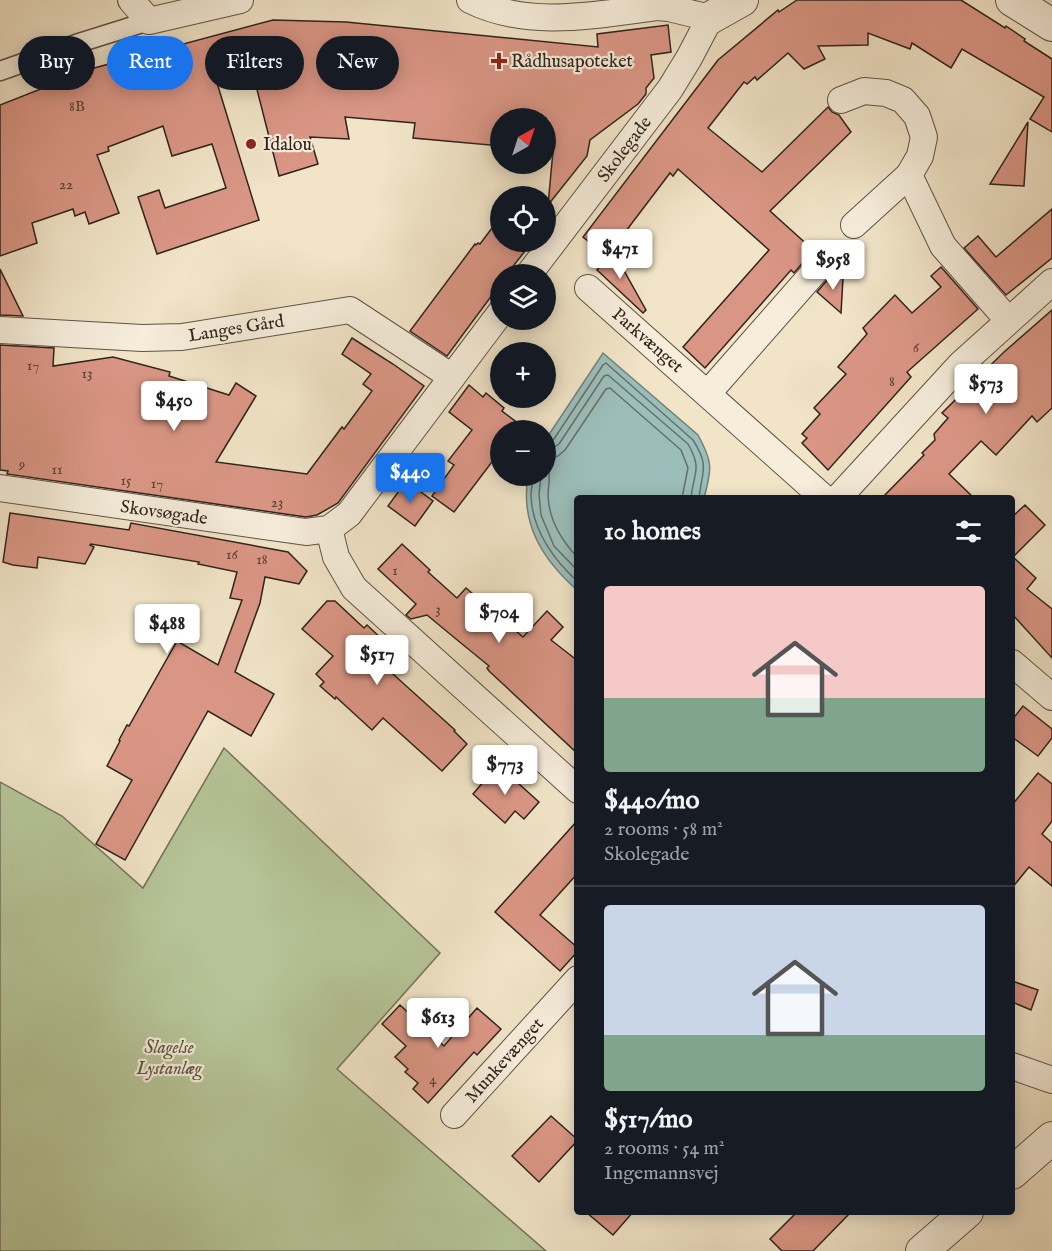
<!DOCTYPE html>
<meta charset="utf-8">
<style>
:root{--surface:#171b24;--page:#242831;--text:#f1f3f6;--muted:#9ea1a6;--line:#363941;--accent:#1a73e8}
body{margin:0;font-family:"IM FELL English",serif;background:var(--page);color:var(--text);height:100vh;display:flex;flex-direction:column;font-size:22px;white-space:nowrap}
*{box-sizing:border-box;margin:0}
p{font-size:20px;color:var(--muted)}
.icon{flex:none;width:33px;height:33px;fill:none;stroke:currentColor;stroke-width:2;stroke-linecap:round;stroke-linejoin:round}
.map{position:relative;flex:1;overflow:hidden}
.details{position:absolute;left:574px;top:495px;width:441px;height:720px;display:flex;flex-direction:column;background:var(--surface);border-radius:6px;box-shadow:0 3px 15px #0003}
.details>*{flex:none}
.guide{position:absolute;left:18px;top:36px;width:466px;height:54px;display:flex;gap:12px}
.needle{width:39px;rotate:39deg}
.fabs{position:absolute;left:490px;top:108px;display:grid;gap:12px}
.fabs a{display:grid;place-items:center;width:66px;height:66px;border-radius:50%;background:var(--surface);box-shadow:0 3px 15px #0003;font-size:30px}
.price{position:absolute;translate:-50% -51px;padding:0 14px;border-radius:6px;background:#fff;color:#222;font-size:20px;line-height:39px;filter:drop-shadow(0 2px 3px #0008)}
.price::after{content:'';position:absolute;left:50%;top:36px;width:18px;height:14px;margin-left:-9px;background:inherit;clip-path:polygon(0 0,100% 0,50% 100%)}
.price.selected{background:var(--accent);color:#fff}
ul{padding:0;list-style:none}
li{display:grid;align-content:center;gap:12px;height:318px;padding:0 30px}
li+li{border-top:2px solid var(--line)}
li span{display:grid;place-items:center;height:186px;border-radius:6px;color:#555}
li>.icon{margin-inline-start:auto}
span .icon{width:108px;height:108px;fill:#fffc;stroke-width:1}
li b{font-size:26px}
h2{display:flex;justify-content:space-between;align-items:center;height:72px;padding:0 30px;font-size:26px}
.chip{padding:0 21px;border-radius:27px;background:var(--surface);box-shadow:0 3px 15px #0003;font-size:21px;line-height:54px}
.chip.selected{background:var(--accent);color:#fff}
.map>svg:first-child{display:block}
.green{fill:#b6c598;stroke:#72745a;stroke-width:1.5}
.water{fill:#9bbeba;stroke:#70807a;stroke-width:1.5}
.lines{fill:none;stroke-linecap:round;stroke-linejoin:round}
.shore{stroke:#65706a;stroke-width:1.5}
.building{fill:#da9685;stroke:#2f231b;stroke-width:1.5}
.pedestrian-casing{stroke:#605346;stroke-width:21}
.minor-casing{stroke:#605346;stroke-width:28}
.tertiary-casing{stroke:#605346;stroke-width:34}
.pedestrian{stroke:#f6eddb;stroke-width:18}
.minor{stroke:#f6eddb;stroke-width:26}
.tertiary{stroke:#f6eddb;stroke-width:32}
.poi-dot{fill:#8f2418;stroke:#f6eddb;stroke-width:2}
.labels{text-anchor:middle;stroke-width:4.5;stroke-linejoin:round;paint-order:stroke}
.number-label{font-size:15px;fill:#5a4036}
.poi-label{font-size:18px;fill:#2f231b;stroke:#f6eddb;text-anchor:start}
.street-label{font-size:18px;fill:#2f231b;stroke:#f6eddb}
.park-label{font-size:18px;font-style:italic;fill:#585440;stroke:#f6eddb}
</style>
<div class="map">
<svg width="1052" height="1251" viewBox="0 0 1052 1251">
<rect width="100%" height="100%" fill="#f1e4c7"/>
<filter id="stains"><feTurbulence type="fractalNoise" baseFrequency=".00333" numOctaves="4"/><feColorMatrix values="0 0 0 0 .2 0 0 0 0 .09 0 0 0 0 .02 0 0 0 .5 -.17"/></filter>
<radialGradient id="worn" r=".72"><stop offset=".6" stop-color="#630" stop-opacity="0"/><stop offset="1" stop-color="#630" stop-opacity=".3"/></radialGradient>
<path class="green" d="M224 748 440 953 337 1069 546 1251H0V782L62 816 143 888Z"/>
<path class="water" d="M603 353 698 435C713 462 712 469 704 498H578L577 590C542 559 520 523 528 476H546V439Z"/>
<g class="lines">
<g class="shore">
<path d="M546 442 554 439 603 365 606 363 693 440C710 467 702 470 699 498"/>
<path d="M546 449 553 448 559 444 604 376 608 375 688 444C703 470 693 473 691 498"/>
<path d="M546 459 558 456 565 450 606 389 610 388 681 450 688 468 682 498"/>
<path d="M546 463C552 475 548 483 548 496 549 520 561 540 578 558"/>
<path d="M534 476C533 482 531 488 531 495 532 530 553 559 578 582"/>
<path d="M541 476 539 494 541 515 554 546 578 571"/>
</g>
</g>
<g class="building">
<path d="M797 0H961L1005 28 1006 26 1025 39 1024 41 1052 59V132L1030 119 1044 97 962 49 951 68 912 43 910 49 868 33V45L818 46 825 59 804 69 788 53 757 80 755 77 747 84 744 82 708 128 762 172 828 107 832 112 839 115 851 132 770 211 811 248 810 249 813 251 794 273 791 270 705 368 683 347 769 250 678 169 673 176 670 173 607 256 583 237 718 60 778 10 779 12Z"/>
<path d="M273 20 346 22 598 47 597 34 668 25 671 52 651 55 654 78 646 88V94L638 104 590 140 587 156 548 205 553 151H546V118H501V146L413 138 415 123 345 117 349 139 310 137 318 164 279 176 250 62 214 73 259 220 157 254 138 197 159 190 165 208 226 188 212 144 172 156 163 126 108 147 109 151 97 155 119 213 89 224 85 212 75 216 73 209 32 223 37 243 0 256V105L94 68Z"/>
<path d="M1028 122 1024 186 990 184Z"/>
<path d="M1052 209V258L1006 295 964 248 978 236 996 257Z"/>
<path d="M501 216V242H532L507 274H501V283L447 356 410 331 475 244 476 245 478 243 480 244Z"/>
<path d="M613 251 646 310 643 313 597 270Z"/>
<path d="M941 267 978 309 907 372 911 377 828 470 802 443 807 438 802 434 820 414 814 408 846 374 838 367 867 334 863 328 895 295 912 313 941 287 931 276Z"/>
<path d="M0 269 23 316 0 315Z"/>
<path d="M835 271 843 278 841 313 817 292Z"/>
<path d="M1052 310V408L1037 422 1032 416 996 455 981 441 949 474 974 498H882L924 455 922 453 935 440 934 434 948 418 942 413 1004 352Z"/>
<path d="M352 338 393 364 424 386 338 503 317 515 306 517 7 474 8 471 0 470V345L54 348 53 366 113 357 170 372 169 376 229 395 236 383 256 396 216 462 307 474 342 427 344 429 372 391 363 384 371 374 342 354Z"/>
<path d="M469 385 483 397 486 393 504 408 502 411 515 421 508 430H501V450L454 512 432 496 454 465 448 461 472 430 449 412Z"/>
<path d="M406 481 433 501 415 526 388 506Z"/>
<path d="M1025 505 1045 525 1013 557 1036 578 1027 589 1052 609V658L1012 614V517Z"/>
<path d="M10 513 129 530 131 523 288 552 307 571 299 584 265 577 260 603 235 672 274 694 251 736 208 711 125 860 96 844 132 780 107 766 120 741 119 740 127 725 129 726 177 641 218 665 242 600 230 598 237 572 198 564 199 562 91 544 90 545 94 547 85 564 38 557 37 568 13 565 3 562Z"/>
<path d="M402 544 430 570 428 572 457 598 466 588 523 637 547 611 563 627 551 640 578 661V754L489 671 487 668 489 666 456 639 427 615 411 619 406 615 416 604 378 569Z"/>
<path d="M327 601H335L364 628 367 625 386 643 373 656 455 730 454 731 467 744 442 771 383 718 372 730 336 697 335 699 320 686 324 682 316 674 333 656 302 629Z"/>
<path d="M1023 706 1052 729V738L1038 756 1012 737V720Z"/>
<path d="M498 765 539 802 524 819 515 811 505 823 473 794Z"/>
<path d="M1038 773 1052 784V821L1042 834 1052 843V886L1029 867 1012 888V805Z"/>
<path d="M578 820V873L540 915 578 948V951L560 971 495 912Z"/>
<path d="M1012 981 1038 990 1031 1010 1012 1002Z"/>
<path d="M400 1005 444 1046 477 1008 501 1029 477 1055 474 1052 428 1103 413 1089 418 1083 405 1072 408 1069 395 1057 406 1046 382 1024Z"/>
<path d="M551 1116 578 1140 539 1182 512 1156Z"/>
<path d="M586 1212H633L613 1235Z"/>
<path d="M797 1212H851L813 1251H782L770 1239Z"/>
</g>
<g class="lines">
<g class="pedestrian-casing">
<path id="pedestrian" d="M0 71 82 42 149 21"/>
</g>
<g class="minor-casing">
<g id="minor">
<path d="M131 0 149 21 240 0"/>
<path d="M470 0C529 29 594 15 657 7L669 8 710 18 689 58 670 89 529 274"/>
<path d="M841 100 864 91 886 93 903 100 917 116 924 137 920 156 909 175 854 225"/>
<path d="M909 175 943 246 1008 320"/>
<path d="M588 288 824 498"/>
<path d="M0 330 142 338 182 337 350 310 452 377"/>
<path d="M708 393 825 260"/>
<path d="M0 488 306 532 329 529 349 514 501 312"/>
<path d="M838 498 960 365 1052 282"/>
<path d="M329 529 336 557 354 588 578 790"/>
<path d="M1012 663 1052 697"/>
<path d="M1012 1066 1052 1080"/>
<path d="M454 1115 578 979"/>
</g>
</g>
<g class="tertiary-casing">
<g id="tertiary">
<path d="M1012 0 1052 25"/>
<path d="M710 18 742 0"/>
<path d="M1012 1173 1052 1138"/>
<path d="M922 1251 967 1212"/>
</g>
</g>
<use href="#pedestrian" class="pedestrian"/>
<use href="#minor" class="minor"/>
<use href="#tertiary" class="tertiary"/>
</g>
<g class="poi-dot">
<path d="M496 52h6v6h6v6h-6v6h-6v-6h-6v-6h6z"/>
<circle cx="251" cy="144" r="6"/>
</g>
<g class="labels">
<g class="number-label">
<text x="77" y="111">8B</text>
<text x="66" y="189">22</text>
<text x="916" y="352">6</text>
<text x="33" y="370">17</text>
<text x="87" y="378">13</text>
<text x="892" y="386">8</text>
<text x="22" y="469">9</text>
<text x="57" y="474">11</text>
<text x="126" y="485">15</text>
<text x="157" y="488">17</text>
<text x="277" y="507">23</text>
<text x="232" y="559">16</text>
<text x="262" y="564">18</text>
<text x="395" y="575">1</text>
<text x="438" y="614">3</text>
<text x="433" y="1084">4</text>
</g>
<g class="poi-label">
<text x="511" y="67">Rådhusapoteket</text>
<text x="263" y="150">Idalou</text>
</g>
<g class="street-label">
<text transform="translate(624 149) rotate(-53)" y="6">Skolegade</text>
<text transform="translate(236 328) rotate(-9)" y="6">Langes Gård</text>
<text transform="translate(648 340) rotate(41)" y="6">Parkvænget</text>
<text transform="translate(164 512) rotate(8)" y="6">Skovsøgade</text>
<text transform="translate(504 1060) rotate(-48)" y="6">Munkevænget</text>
</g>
<g class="park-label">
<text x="169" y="1053">Slagelse<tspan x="169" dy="21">Lystanlæg</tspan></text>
</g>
</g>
<rect width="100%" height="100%" filter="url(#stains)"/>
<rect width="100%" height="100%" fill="url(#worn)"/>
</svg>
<div class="fabs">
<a><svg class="needle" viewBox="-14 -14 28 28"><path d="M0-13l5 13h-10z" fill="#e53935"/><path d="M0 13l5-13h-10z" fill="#9ea1a6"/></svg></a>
<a><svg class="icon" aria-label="locate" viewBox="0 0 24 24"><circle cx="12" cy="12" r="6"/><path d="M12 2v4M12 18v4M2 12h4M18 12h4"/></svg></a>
<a><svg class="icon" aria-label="layers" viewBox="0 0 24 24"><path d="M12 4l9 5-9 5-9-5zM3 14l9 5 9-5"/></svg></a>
<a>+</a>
<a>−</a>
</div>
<b class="price" style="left:620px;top:280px">$471</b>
<b class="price" style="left:833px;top:291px">$958</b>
<b class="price" style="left:986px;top:415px">$573</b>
<b class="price" style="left:174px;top:432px">$450</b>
<b class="price selected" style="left:410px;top:504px">$440</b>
<b class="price" style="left:499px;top:644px">$704</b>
<b class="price" style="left:167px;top:655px">$488</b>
<b class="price" style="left:377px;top:686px">$517</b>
<b class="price" style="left:505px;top:796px">$773</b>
<b class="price" style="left:438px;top:1049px">$613</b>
<div class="guide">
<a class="chip">Buy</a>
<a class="chip selected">Rent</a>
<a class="chip">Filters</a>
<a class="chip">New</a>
</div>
<section class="details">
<h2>10 homes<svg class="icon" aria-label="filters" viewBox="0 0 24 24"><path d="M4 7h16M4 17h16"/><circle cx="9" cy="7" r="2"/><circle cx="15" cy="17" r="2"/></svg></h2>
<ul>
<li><span style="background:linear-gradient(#f6c9c9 60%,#7fa58c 0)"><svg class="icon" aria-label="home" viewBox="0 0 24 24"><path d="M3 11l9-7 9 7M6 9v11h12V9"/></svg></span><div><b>$440/mo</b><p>2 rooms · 58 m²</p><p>Skolegade</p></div></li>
<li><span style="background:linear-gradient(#c9d6e8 70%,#7fa58c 0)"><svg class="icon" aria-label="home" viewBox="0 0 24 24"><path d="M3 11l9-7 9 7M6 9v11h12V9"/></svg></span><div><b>$517/mo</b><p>2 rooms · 54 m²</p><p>Ingemannsvej</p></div></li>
</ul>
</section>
</div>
